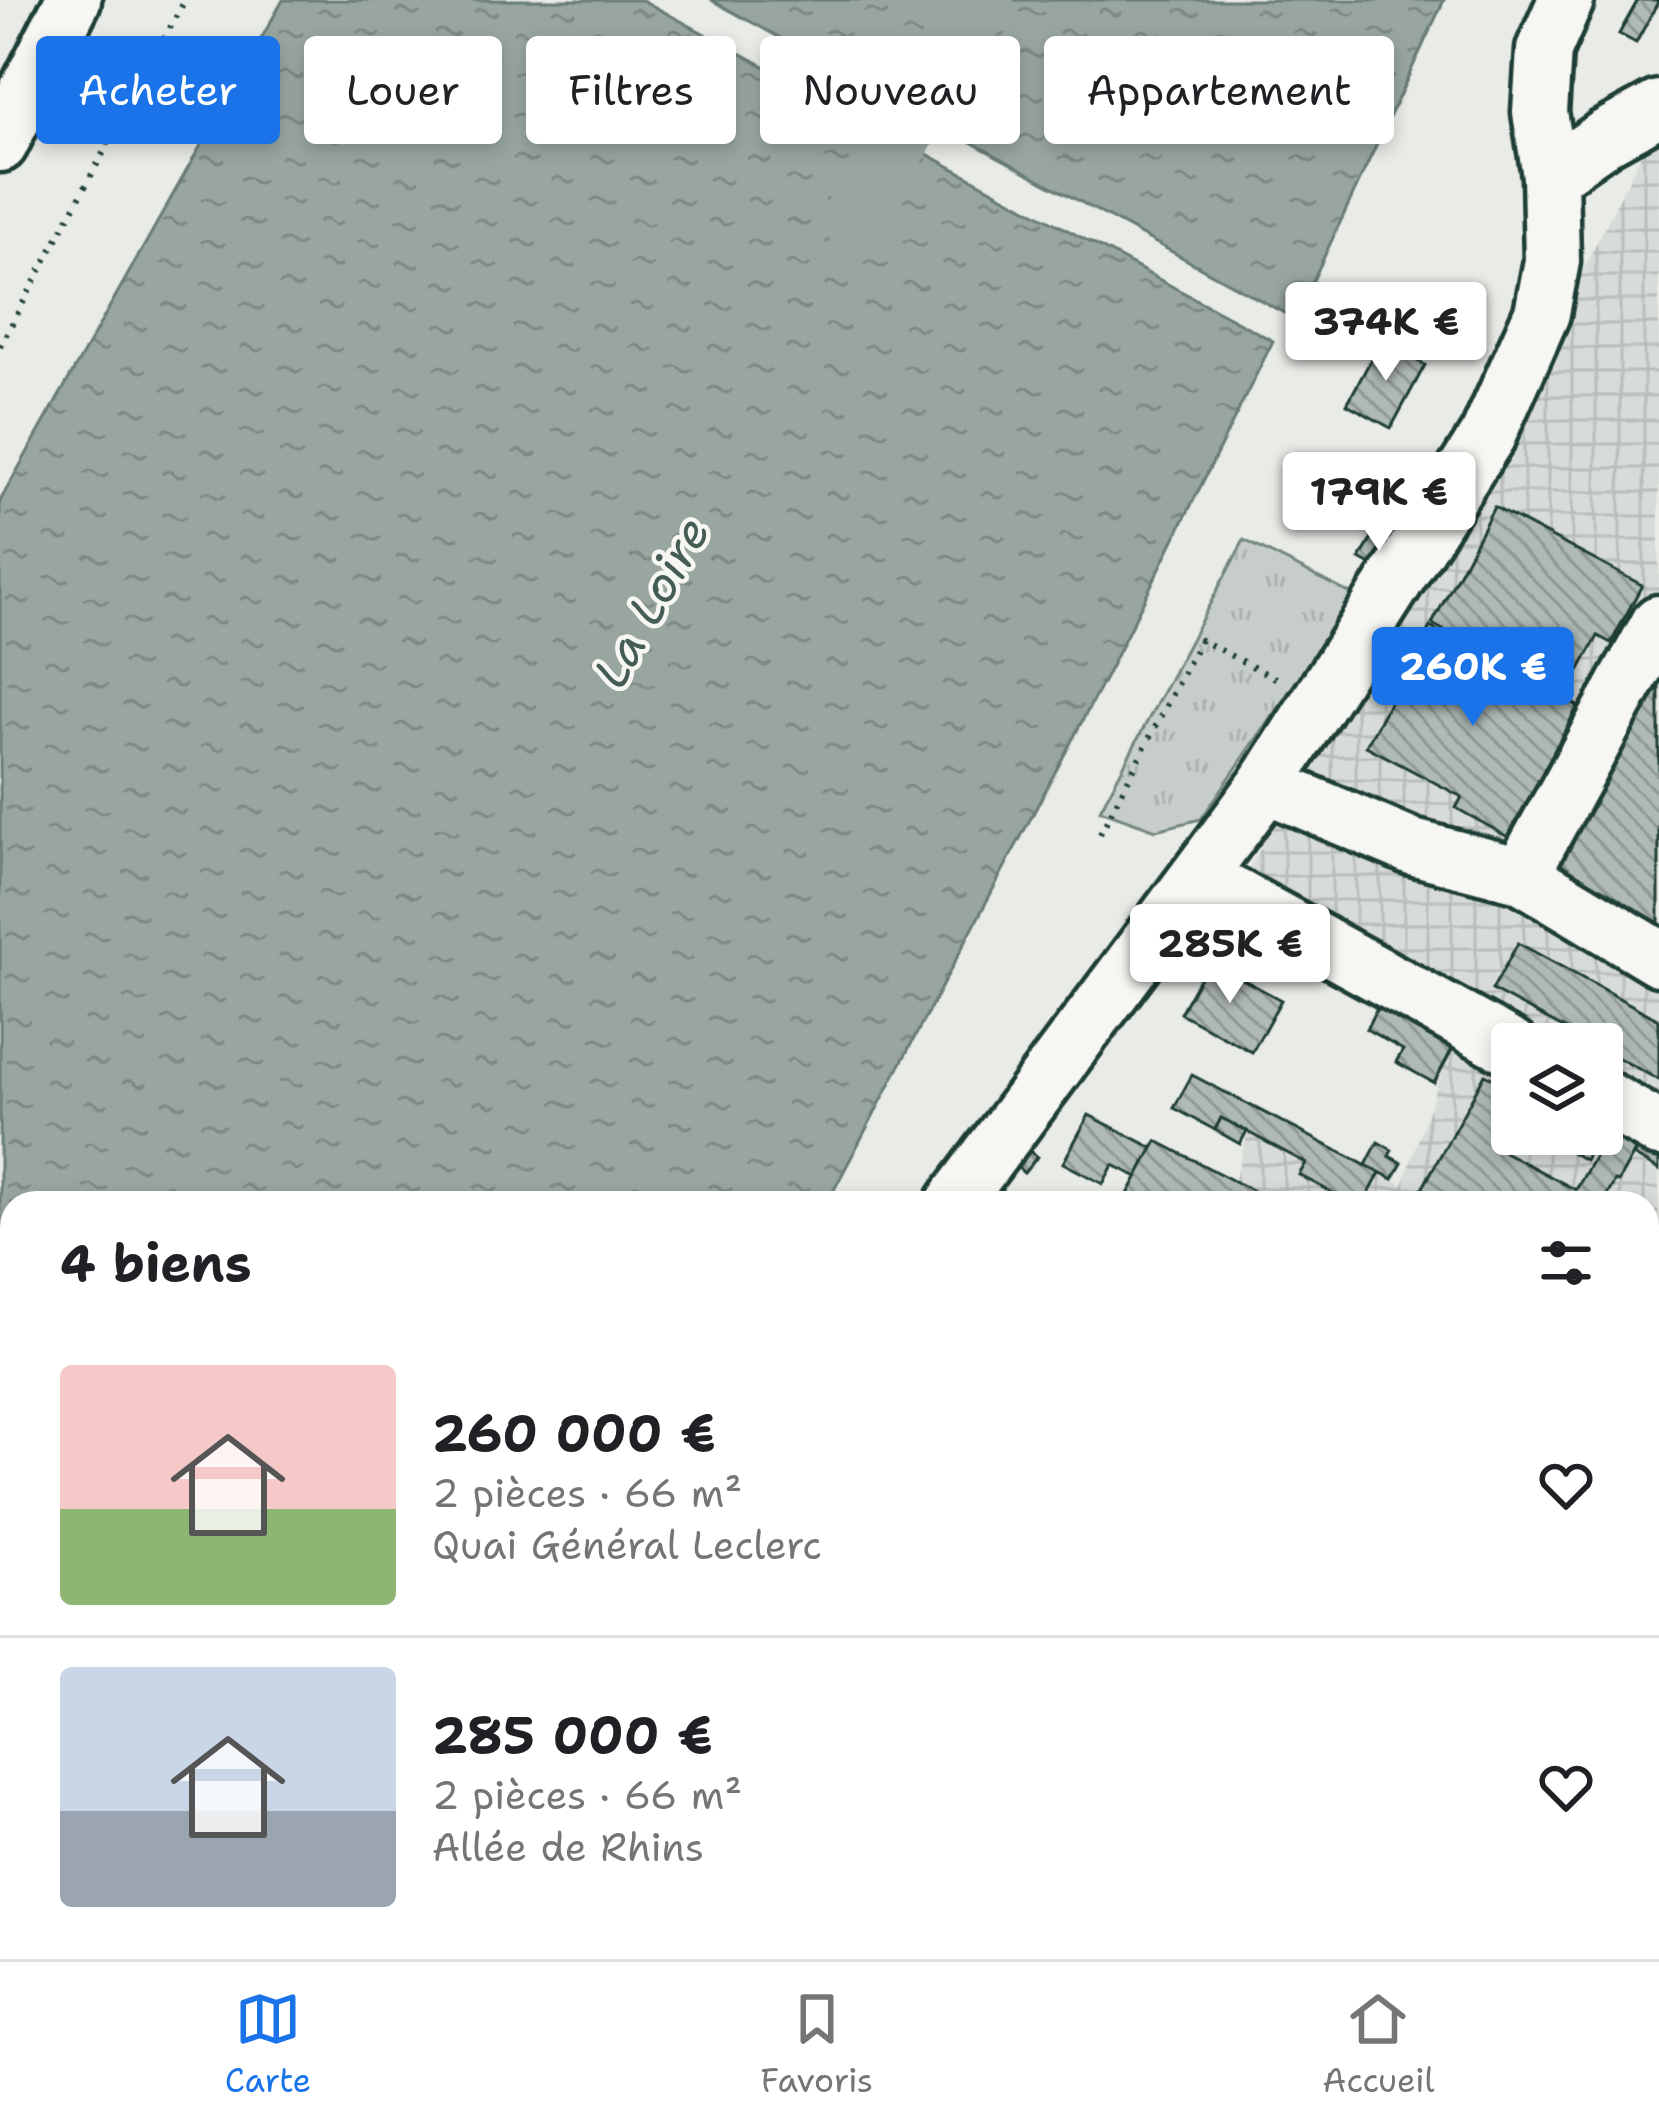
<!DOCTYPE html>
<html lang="fr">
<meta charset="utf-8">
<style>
:root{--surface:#fff;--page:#f6f6f6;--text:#202124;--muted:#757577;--line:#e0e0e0;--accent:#1a73e8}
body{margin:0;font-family:"Shantell Sans",sans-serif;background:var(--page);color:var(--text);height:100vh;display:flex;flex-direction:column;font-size:45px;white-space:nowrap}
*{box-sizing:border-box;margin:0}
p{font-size:39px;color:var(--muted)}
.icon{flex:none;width:66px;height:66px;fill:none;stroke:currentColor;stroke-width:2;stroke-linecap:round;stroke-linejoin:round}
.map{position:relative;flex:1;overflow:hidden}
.sheet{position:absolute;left:0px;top:1191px;width:1659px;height:768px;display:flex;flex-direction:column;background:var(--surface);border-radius:36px 36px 0 0;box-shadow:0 6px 18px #0003}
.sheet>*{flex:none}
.banner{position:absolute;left:36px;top:36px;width:1587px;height:108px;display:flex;gap:24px}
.tools{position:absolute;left:1491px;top:1023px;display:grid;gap:24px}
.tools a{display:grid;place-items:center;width:132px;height:132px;border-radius:12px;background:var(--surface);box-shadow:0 6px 18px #0003;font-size:60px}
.price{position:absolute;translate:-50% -102px;padding:0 27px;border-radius:12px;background:#fff;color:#222;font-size:39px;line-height:78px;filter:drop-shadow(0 3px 6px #0008)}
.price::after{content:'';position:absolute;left:50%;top:72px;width:36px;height:27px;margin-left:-18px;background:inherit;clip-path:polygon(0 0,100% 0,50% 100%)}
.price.selected{background:var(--accent);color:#fff}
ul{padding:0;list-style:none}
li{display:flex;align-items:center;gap:36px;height:300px;padding:0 60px}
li+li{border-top:3px solid var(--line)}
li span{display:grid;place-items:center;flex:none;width:336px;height:240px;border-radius:12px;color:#555}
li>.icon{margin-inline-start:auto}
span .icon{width:144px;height:144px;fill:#fffc;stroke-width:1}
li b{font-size:51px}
h2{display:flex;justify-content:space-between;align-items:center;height:144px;padding:0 60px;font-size:51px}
.chip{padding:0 42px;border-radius:12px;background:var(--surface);box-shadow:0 6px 18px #0003;font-size:42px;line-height:108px}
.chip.selected{background:var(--accent);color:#fff}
.tab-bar{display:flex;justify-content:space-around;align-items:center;height:168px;border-top:3px solid var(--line);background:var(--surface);font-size:33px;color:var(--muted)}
.tab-bar a{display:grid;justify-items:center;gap:6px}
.tab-bar .selected{color:var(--accent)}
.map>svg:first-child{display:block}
.built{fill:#d8dcd8}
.industrial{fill:url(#industrial-grid);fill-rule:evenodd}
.park{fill:url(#park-tufts);stroke:#73867e;stroke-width:3}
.garden{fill:url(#garden-furrows);stroke:#73867e;stroke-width:3}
.water{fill:url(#water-ripples);stroke:#687c75;stroke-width:3}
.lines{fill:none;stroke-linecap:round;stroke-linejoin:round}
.river{stroke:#99a6a0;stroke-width:66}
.building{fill:url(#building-back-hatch);stroke:#1f3d34;stroke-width:3}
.minor-casing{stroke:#1f3d34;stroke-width:63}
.path{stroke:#1f3d34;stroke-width:6;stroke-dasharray:3 9;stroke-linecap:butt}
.minor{stroke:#f6f6f2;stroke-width:54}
.labels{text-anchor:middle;stroke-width:9;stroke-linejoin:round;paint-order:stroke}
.water-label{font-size:48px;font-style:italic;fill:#445c54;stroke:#f6f6f2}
</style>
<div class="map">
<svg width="1659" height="1959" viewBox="0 0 1659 1959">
<defs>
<pattern id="industrial-grid" width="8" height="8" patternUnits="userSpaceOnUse" patternTransform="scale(3)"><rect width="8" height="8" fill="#d8dcd8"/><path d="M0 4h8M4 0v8" fill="none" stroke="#b9beba"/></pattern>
<pattern id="park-tufts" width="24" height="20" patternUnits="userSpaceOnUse" patternTransform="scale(3)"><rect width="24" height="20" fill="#c7cec9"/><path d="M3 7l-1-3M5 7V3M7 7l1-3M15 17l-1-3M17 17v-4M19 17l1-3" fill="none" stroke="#aab2ad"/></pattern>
<pattern id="garden-furrows" width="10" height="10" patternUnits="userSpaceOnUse" patternTransform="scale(3)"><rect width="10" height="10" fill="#c7cec9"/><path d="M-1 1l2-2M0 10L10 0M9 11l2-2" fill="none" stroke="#aab2ad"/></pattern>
<pattern id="water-ripples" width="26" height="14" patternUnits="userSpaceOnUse" patternTransform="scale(3)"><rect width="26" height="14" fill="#99a6a0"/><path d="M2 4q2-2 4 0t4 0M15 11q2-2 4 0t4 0" fill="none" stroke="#7c8883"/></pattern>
<pattern id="building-back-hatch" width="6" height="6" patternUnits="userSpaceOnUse" patternTransform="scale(3)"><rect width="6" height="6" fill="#b0bab5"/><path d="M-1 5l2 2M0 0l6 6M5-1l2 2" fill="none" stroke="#8f9894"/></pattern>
</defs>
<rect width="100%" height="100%" fill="#e9ebe7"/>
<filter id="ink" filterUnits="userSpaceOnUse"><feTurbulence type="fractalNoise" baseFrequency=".00833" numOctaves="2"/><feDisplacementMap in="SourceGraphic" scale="24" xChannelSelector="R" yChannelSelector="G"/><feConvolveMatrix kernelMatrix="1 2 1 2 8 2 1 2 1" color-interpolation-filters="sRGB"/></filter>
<g filter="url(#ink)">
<path class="built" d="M556 1947H1274L1297 1959H550Z"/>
<path class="industrial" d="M1659 131V1603L1647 1597V1203H1228L1255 1108 1403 1185 1464 1005 1239 885 1472 490 1651 135ZM1512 1044H1602V1134H1512Z"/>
<path class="park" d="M1244 540 1355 596 1201 819 1156 830 1100 810Z"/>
<path class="garden" d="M1647 1597 1659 1603V1959H1297L1274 1947H1647Z"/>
<g class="water">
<path d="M283 0H642L1273 341 1106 676 827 1203H12V1947H426L420 1959H0V501Z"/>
<path d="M711 0H1444L1295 319Z"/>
</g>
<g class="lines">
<path class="river" d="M855 219 903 130 981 0"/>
</g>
<g class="building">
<path d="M1638 0H1659L1636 43 1619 34Z"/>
<path d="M1381 341 1425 365 1391 428 1347 404Z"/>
<path d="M1318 469 1356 491 1341 519 1302 498Z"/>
<path d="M1389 507 1398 512 1393 520 1408 528 1397 548 1373 536Z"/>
<path d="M1494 507 1642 585 1611 643 1598 636 1566 695 1432 624Z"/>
<path d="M1373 536 1397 548 1384 572 1360 559Z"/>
<path d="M1430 627 1578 706 1508 837 1456 808 1462 797 1366 746Z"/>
<path d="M1659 680V923L1558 869Z"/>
<path d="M1518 943 1659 1020V1080L1602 1049V1044H1593L1492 990Z"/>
<path d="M1209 961 1281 1000 1252 1052 1180 1013Z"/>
<path d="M1380 1002 1456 1042 1434 1083 1396 1062 1403 1050 1366 1029Z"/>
<path d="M1485 1074 1512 1089 1514 1134 1504 1152 1576 1190 1612 1125 1641 1140 1618 1182 1615 1181 1603 1203H1444L1421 1191Z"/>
<path d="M1192 1075 1380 1173 1364 1203H1352L1299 1175 1306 1163 1221 1118 1215 1130 1174 1108Z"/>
<path d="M1089 1115 1153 1148 1138 1177 1113 1165 1103 1184 1063 1163Z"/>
<path d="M1221 1118 1247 1131 1240 1144 1215 1130Z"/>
<path d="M1540 1134H1599L1585 1160Z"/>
<path d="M1641 1140 1659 1150V1170L1633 1155Z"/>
<path d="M1157 1141 1276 1203H1139L1127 1196Z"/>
<path d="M1378 1142 1392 1150 1389 1156 1402 1163 1393 1179 1366 1165Z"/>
<path d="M1028 1150 1037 1157 1024 1173 1016 1166Z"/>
<path d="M1647 1296 1659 1303V1350L1649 1369Z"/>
<path d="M556 1947H610L632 1959H550Z"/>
<path d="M1051 1947H1072L1095 1959H1045Z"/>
<path d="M1072 1947H1113L1107 1959H1095Z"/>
<path d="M1113 1947H1122L1145 1959H1107Z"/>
</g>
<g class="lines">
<g class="minor-casing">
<g id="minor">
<path d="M0 144 73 0"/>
<path d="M1550 176 1606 137 1659 108"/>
<path d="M1266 785 1412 847 1521 875 1659 958"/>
<path d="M1521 875 1659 623"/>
<path d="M1200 877 1512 1048"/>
<path d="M1602 1097 1659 1129"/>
<path d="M954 1203 1266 785 1488 435 1542 313 1552 261 1550 176 1540 112 1544 50 1566 0"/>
<path d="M519 1959 526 1947"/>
</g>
</g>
<g class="path">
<path d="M0 346 185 0"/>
<path d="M1100 834 1200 640 1279 680"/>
</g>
<use href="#minor" class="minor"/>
</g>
</g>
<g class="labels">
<g class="water-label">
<text transform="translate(651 602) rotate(-61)" y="17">La Loire</text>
</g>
</g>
</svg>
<div class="tools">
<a><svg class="icon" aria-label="layers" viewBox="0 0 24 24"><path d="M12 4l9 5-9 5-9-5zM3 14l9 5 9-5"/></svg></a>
</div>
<b class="price" style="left:1386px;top:384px">374K €</b>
<b class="price" style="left:1379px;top:554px">179K €</b>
<b class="price selected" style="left:1473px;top:729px">260K €</b>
<b class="price" style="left:1230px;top:1006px">285K €</b>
<div class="banner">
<a class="chip selected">Acheter</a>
<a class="chip">Louer</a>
<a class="chip">Filtres</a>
<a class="chip">Nouveau</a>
<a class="chip">Appartement</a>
</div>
<section class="sheet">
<h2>4 biens<svg class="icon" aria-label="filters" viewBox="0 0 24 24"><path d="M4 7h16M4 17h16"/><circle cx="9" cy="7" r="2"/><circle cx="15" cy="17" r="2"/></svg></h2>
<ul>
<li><span style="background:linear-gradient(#f6c9c9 60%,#8fb573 0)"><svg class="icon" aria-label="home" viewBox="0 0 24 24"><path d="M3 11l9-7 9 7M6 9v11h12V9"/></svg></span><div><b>260 000 €</b><p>2 pièces · 66 m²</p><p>Quai Général Leclerc</p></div><svg class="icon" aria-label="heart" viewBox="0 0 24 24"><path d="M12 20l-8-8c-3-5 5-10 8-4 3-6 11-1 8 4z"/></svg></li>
<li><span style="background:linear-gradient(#c9d6e8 60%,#9aa5b1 0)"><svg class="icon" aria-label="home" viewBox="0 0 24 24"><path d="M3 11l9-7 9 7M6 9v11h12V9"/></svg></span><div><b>285 000 €</b><p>2 pièces · 66 m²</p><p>Allée de Rhins</p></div><svg class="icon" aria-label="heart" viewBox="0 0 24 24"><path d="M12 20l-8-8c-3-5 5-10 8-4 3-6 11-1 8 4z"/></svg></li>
</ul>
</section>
</div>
<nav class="tab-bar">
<a class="selected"><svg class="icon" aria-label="map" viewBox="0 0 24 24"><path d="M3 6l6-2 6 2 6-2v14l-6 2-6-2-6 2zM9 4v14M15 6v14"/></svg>Carte</a>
<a><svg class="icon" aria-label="saved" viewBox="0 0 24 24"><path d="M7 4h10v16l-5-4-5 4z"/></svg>Favoris</a>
<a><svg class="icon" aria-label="home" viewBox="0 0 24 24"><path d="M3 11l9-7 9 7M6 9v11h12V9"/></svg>Accueil</a>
</nav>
